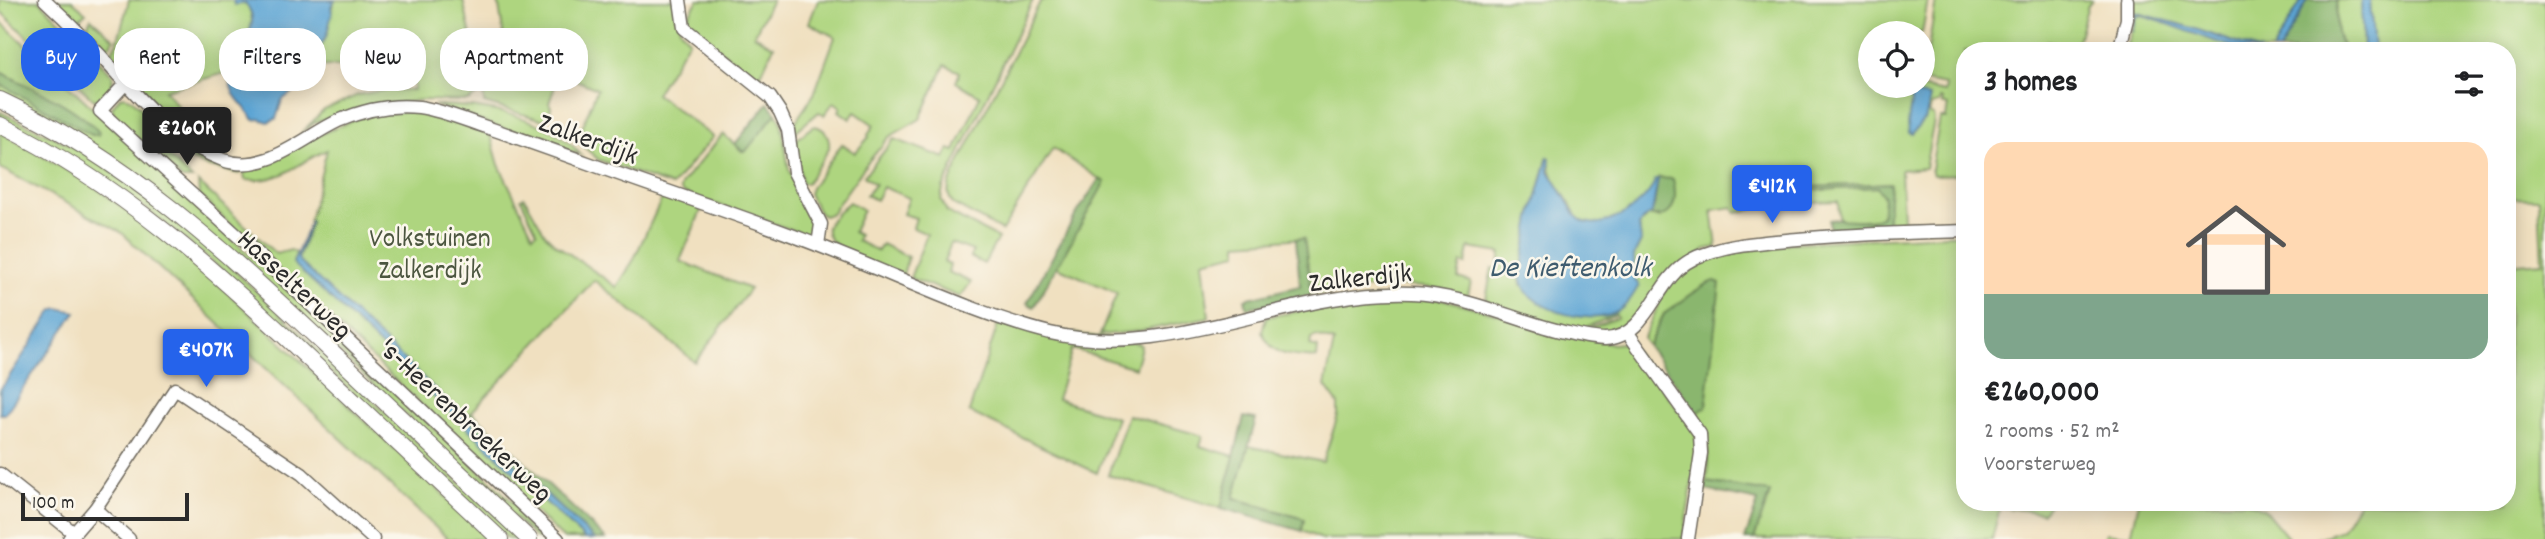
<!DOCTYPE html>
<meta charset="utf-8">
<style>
:root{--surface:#fff;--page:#f2f2f2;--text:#202124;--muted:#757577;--accent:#2563eb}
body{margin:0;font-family:Dekko,sans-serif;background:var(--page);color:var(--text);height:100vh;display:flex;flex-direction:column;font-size:26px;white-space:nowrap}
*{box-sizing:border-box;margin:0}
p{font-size:23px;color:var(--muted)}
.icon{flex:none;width:38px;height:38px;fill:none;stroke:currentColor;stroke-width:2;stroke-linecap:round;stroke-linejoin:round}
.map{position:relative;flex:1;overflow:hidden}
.drawer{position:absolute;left:1956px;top:42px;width:560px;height:469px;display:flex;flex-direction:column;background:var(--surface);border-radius:28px;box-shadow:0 4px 18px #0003}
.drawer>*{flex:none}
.hud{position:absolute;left:21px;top:28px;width:665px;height:63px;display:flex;gap:14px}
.buttons{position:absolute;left:1858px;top:21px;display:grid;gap:14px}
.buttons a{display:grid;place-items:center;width:77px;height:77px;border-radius:50%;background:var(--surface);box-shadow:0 4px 18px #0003;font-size:35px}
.scale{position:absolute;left:21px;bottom:18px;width:168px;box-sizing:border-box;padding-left:7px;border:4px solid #2b2b2b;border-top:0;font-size:19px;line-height:24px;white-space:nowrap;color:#2b2b2b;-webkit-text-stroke:5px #fbf7ec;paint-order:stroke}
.price{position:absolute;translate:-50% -60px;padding:0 16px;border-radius:7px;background:var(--accent);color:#fff;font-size:23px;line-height:46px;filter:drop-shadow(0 2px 4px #0008)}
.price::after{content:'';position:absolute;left:50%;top:42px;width:21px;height:16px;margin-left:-10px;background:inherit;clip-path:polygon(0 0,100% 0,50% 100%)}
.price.on{background:#222;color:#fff}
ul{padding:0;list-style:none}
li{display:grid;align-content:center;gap:14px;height:371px;padding:0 28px}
li span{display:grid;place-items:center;height:217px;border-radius:21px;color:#555}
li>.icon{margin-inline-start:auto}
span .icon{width:126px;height:126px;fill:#fffc;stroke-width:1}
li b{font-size:30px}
h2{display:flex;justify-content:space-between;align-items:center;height:84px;padding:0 28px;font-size:30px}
.pill{padding:0 24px;border-radius:28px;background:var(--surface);box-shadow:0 4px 18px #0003;font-size:24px;line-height:63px}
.pill.on{background:var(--accent);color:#fff}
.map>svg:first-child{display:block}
.green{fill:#aed57f;stroke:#6c8055;stroke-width:2;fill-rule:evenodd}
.forest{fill:#8ab66e;stroke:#5a704c;stroke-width:2}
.water{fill:#5da5d4;stroke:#446880;stroke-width:2}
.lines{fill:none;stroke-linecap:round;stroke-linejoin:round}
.minor-casing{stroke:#706a5f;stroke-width:15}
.major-casing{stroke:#706a5f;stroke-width:18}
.minor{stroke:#fff;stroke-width:12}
.major{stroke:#fff;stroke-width:16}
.labels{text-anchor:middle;stroke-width:5;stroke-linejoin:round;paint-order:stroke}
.street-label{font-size:28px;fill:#2b2b2b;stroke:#fbf7ec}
.park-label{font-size:28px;fill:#4c5640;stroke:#fbf7ec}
.water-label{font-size:30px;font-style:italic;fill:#3f5c6f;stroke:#fbf7ec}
</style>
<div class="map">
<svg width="2545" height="539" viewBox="0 0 2545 539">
<rect width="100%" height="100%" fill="#fbf7ec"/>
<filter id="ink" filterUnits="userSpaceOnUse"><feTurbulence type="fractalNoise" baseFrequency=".0143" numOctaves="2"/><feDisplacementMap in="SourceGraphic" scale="14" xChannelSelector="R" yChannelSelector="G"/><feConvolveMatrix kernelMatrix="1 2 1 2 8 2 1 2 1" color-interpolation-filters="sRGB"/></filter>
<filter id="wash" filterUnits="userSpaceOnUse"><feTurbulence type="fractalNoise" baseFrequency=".00686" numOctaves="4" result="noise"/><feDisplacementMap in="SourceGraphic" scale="28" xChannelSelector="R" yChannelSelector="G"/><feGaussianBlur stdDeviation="1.57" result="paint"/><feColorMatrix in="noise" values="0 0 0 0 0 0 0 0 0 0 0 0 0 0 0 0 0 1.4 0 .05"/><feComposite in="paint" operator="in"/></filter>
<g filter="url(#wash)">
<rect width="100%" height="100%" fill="#f0e0c0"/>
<g class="green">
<path d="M0 0H39L113 75 112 85 103 99 94 100 0 11Z"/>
<path d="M52 0H72L86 13 75 22Z"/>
<path d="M129 0H232L235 5 245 3C265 25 235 50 229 72L165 90 196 129 182 134 175 128 109 57 118 40Z"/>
<path d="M335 0H463L477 63 478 94 468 101 422 100 361 108 316 122 301 133 324 110 358 95 384 90H414L412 67 309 66C315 56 323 46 327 34 330 23 329 9 335 0Z"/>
<path d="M498 0H677L680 29 689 40 656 94 713 137 672 186 599 160 577 141 597 89 574 79 573 69 545 58 538 76 556 83 549 103 551 107 548 118 543 120 484 103 482 63 490 53 505 44Z"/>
<path d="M698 0H772L754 35 774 46 758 81 687 23 686 19Z"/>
<path d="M818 0H1033L943 188 941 199 947 212 998 238 984 264 970 257 973 251 951 243 944 262 950 265 948 272 971 282 960 297 910 278 927 234 913 228 916 218 903 214 909 198 883 187 876 200 866 195 875 184 864 176 894 139 945 158 949 149 955 151 980 96 956 82 960 72 945 65 920 119 889 137 867 163 831 214 824 216 820 214 809 194 811 188 842 144 855 153 869 137 868 135 874 125 855 112 850 119 839 111 841 107 834 102 824 115 819 112 795 132 793 133 790 130 814 94 835 37 809 23Z"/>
<path d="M1041 0H1928L1922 33H1871V86H1914L1945 92 1946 85 1923 81 1936 0H2092L2088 5 2076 47 2047 41 2046 51H1965V174L1933 175 1931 169 1940 118H1946L1948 106 1942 104 1943 99 1940 98 1939 103 1931 105 1929 114 1933 115 1934 120 1925 168 1901 170 1903 220 1933 221V225L1931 228 1887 229 1890 183 1772 189 1771 206C1758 206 1749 211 1736 213L1733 207 1712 210 1717 247 1706 249 1631 325 1611 334 1580 332 1617 318 1616 315 1576 331 1485 304 1492 268 1498 269 1501 253 1469 248 1466 264 1461 263 1458 278 1471 282 1467 299 1445 294V290C1401 281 1356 289 1312 295L1303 238 1238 243V253L1203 261 1209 317 1141 331 1100 335 1117 293 1057 267 1104 182 1053 148 1002 231 953 204C945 193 949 185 954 173ZM1550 158C1547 181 1569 195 1576 216 1596 237 1633 210 1648 195 1652 190 1656 181 1658 178L1660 218 1649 215 1639 224 1641 241 1634 256 1635 280 1639 285C1602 343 1568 308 1521 285L1520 277 1531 218 1547 159Z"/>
<path d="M2133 0H2302L2272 51H2261L2186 26 2134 12Z"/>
<path d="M2336 0H2361L2363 51H2345C2331 29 2339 23 2336 0Z"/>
<path d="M2370 0H2545V539H2315L2342 530 2359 502H2508V265L2542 262 2539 199 2508 198V51H2374Z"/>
<path d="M2139 15 2180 27 2245 51H2125L2136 16Z"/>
<path d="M91 18 114 39 107 49 101 48 84 31Z"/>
<path d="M0 21C184 193 368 366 552 539H537L249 267 0 92V84L92 135 94 127C65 105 33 88 0 72Z"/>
<path d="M124 96 133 100 160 126 240 167V174L205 166 159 143 157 145 192 179H182L114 118 112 107 120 97Z"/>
<path d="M434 105C481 105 550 116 581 155Z"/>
<path d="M422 111 490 133 499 165 533 235 537 232 521 199 524 197 545 234 554 243 617 287 633 261 664 194 702 208 680 261 750 289 695 362 594 280 466 418 298 260 311 222H309L327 150C295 163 285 183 245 180L243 168 367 114Z"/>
<path d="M0 112 86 152 205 243 520 539H508L226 273 146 208 0 119Z"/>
<path d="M776 113 781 121 789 170 816 221 814 232 807 235 683 193 680 189 682 183 723 134 742 151Z"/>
<path d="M815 126C827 129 830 138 829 149L807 183H802L794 142 809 129Z"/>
<path d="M0 132 91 184 192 259 491 539H448L121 232 0 168Z"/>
<path d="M198 182 276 254 291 250 296 253 293 263 585 539H564L199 195Z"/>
<path d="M1877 187C1886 194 1888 212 1878 219L1847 221 1839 218 1838 201 1797 203 1799 191Z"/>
<path d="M849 202 863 210 853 232 859 235 857 241 878 251 882 244 908 257 903 275C885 268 822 251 827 227 830 218 842 209 849 202Z"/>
<path d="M1965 234V502H2050L2043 513 2000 507 1992 539H1754L1770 493 1706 482C1710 457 1709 435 1697 413L1706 407 1664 314 1648 346 1643 339 1666 288 1690 263 1716 253 1790 243Z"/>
<path d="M1374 298 1442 299 1613 344 1622 343 1631 346 1695 432 1698 449 1683 539H1322L1302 531 1304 519 1234 498 1248 446 1323 462 1338 415V404L1325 386 1334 342 1316 336 1311 339 1310 346 1318 348 1317 358C1290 355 1275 359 1262 332L1266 317Z"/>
<path d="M999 321 1140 344 1141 347 1135 368 1072 349 1057 399 1117 418 1097 473 969 412Z"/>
<path d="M1128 415 1203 436 1200 446 1234 456 1221 508 1108 475Z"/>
<path d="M2139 502H2247L2264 509 2289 539H2104L2106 533 2131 536Z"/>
</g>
<g class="forest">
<path d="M2308 0H2336C2339 23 2331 29 2345 51H2279Z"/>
<path d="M0 72C33 89 74 104 99 132L98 135H92L0 84Z"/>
<path d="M768 103 776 113 746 151H742L735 144Z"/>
<path d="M1658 178 1673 179C1678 199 1675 222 1649 215L1654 207Z"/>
<path d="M1099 179 1105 182 1034 307 1027 303 1074 218Z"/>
<path d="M1890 183 1887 229 1830 232 1829 220C1846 216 1865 226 1882 216L1884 197 1877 187 1799 191 1797 203 1771 206 1772 189Z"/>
<path d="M1304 238 1312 295 1247 308 1245 299 1300 286 1296 239Z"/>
<path d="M1715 281 1720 283 1706 407 1697 413 1648 346 1664 314 1706 284Z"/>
<path d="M472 412 606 539H594L466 418Z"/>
<path d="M1244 417 1256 419 1234 498 1304 519 1302 531 1221 508Z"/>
<path d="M1706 482 1770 492 1754 539H1745L1758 501 1705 490Z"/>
</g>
<g class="water">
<path d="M232 0H335L331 6 332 14 326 37 309 66 306 77 302 85 282 100 276 119 268 122 260 119 254 120C242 101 230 99 229 73 229 50 268 28 245 3L235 5Z"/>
<path d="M2302 0H2308L2279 51H2272Z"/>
<path d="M2361 0H2370L2374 51H2363Z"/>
<path d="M2134 12 2186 26 2261 51C2227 51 2176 24 2139 15L2136 16 2132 32Z"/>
<path d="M1912 94 1930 97 1926 117 1912 134 1909 133 1908 124Z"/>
<path d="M1548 157 1550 158 1549 171 1576 216C1597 239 1650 203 1655 180L1658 179 1652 213 1642 220 1639 226 1641 241 1634 255V266L1635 280 1639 285C1633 296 1626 308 1613 314 1586 325 1524 309 1520 277L1531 218Z"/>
<path d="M311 220 298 258 300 262 594 539H585L293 263Z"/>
<path d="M58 308 76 312 5 414H0V390L53 310Z"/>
</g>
</g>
<g filter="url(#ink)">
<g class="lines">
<g class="minor-casing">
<g id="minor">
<path d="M45 0C71 24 95 49 118 75 150 108 178 144 223 160 265 175 302 138 338 121 363 110 392 104 419 107 440 110 460 118 480 125 516 137 552 150 588 163 667 192 747 217 825 248 898 276 974 314 1050 333 1172 362 1290 288 1412 293 1465 295 1513 320 1564 332 1577 335 1592 339 1605 339 1640 338 1652 299 1671 277 1680 266 1691 258 1705 254 1734 243 1767 242 1798 239 1853 234 1909 233 1965 231"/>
<path d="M680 0 684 28 770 97 780 112 788 130 794 172 821 224 818 245"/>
<path d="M2119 51 2127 19V0"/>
<path d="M126 83 100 111 251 248 558 539"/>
<path d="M1628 333 1700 434 1701 453 1688 539"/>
<path d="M0 474 74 533"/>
<path d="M95 509 129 539"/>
<path d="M69 539 95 509 175 389 302 474 373 539"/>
</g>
</g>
<g class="major-casing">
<g id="major">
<path d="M0 100C126 159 225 251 325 345 393 410 461 474 529 539"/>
<path d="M0 125C119 183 216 271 311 361 374 420 437 480 500 539"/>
</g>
</g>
<use href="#minor" class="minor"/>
<use href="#major" class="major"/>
</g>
</g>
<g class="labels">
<g class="street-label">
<text transform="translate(589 137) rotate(20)" y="10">Zalkerdijk</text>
<text transform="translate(1360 276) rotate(-6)" y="10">Zalkerdijk</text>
<text transform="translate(296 283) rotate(43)" y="10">Hasselterweg</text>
<text transform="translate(467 419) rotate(43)" y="10">'s-Heerenbroekerweg</text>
</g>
<g class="park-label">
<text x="430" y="246">Volkstuinen<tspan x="430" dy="32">Zalkerdijk</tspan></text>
</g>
<g class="water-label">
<text x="1570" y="276">De Kieftenkolk</text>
</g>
</g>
</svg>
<div class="buttons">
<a><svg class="icon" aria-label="locate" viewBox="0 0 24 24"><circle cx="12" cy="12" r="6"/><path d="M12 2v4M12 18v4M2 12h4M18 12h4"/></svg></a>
</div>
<div class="scale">100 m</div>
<b class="price on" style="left:187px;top:167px">€260K</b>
<b class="price" style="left:1772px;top:225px">€412K</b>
<b class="price" style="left:206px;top:389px">€407K</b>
<div class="hud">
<a class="pill on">Buy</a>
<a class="pill">Rent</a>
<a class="pill">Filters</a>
<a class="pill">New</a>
<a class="pill">Apartment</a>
</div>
<section class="drawer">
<h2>3 homes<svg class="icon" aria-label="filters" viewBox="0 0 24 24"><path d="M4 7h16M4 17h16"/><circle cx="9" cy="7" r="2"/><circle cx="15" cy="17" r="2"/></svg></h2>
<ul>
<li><span style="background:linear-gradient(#ffd9b3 70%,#7fa58c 0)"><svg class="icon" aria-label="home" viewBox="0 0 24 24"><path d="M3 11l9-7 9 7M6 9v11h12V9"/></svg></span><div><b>€260,000</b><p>2 rooms · 52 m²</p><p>Voorsterweg</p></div></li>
</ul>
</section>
</div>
